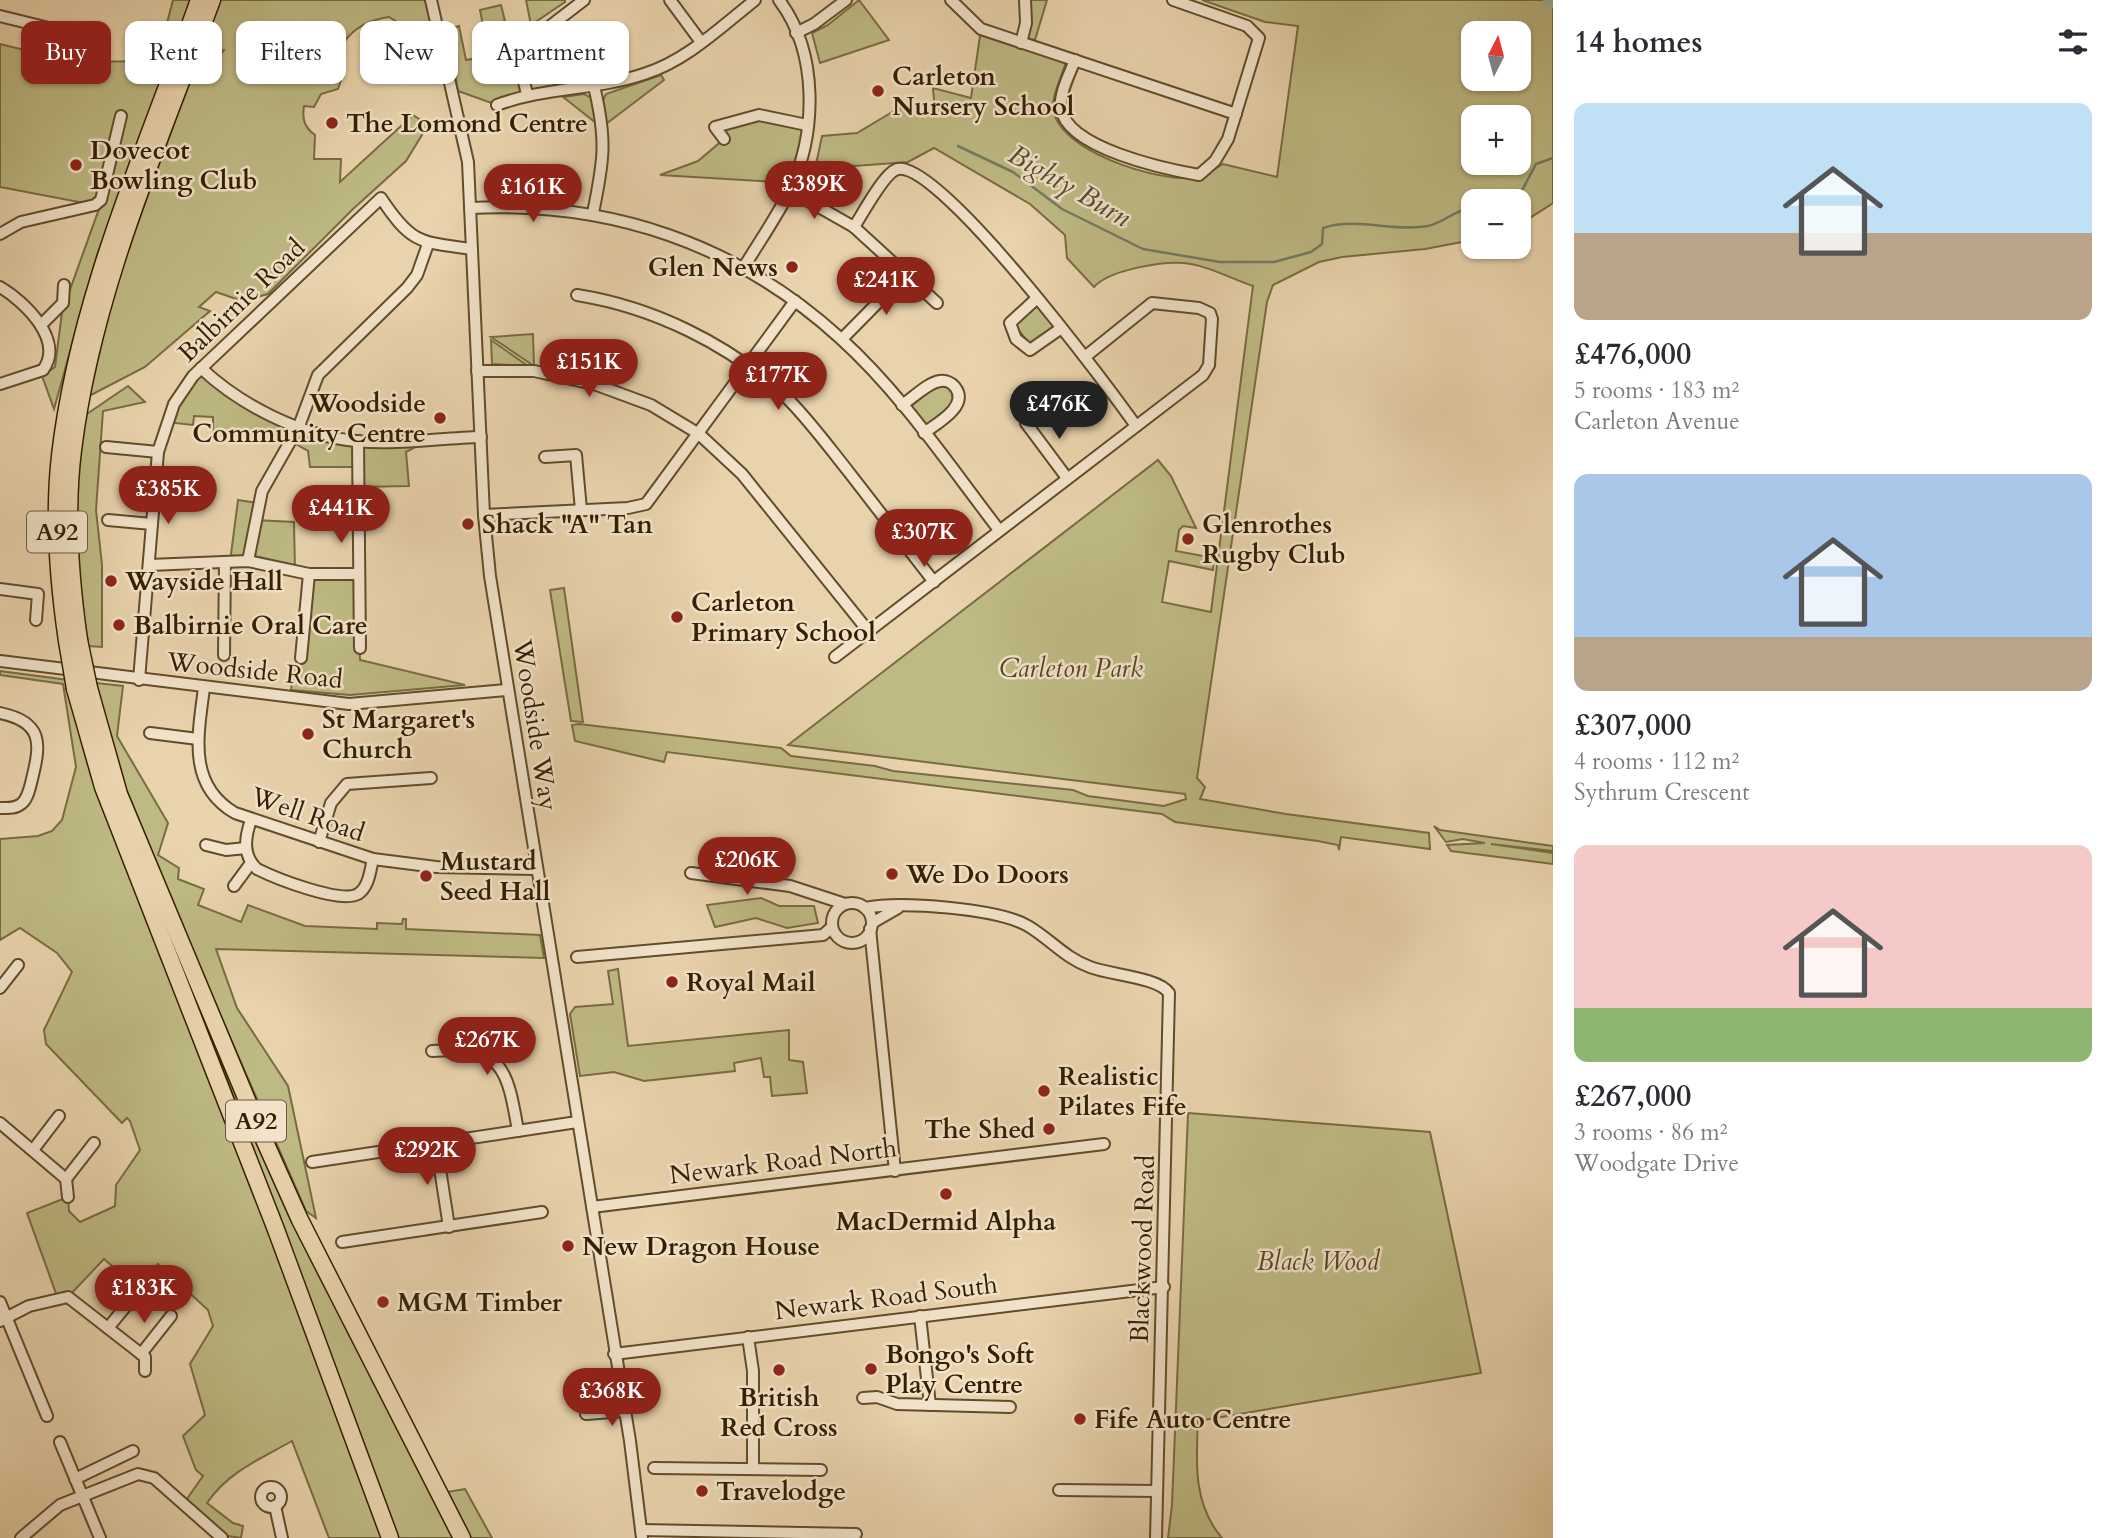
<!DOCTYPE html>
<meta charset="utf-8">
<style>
:root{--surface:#fff;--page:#f7f7f7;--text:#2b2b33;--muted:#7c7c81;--accent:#8f2418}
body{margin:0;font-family:Cardo,serif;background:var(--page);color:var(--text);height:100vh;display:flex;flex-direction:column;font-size:26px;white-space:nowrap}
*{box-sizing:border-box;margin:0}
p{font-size:23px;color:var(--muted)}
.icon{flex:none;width:38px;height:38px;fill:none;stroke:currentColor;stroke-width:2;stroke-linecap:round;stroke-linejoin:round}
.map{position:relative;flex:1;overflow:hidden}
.drawer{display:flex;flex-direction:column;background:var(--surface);width:560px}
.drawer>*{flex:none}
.guide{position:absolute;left:21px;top:21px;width:665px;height:63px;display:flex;gap:14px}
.needle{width:46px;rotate:6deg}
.tools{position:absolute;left:1461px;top:21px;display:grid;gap:14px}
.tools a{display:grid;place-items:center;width:70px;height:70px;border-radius:14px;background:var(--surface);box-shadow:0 2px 5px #0004;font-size:35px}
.price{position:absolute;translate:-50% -60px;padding:0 16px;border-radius:24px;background:var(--accent);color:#fff;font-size:23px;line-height:46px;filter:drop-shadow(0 2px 4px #0008)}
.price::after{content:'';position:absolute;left:50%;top:42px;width:21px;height:16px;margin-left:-10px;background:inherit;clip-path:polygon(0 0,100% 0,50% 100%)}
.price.on{background:#222;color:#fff}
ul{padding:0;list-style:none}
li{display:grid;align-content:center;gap:14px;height:371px;padding:0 21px}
li span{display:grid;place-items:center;height:217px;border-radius:14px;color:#555}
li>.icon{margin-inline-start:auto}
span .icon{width:126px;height:126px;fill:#fffc;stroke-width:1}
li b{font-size:30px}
h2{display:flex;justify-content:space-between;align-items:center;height:84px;padding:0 21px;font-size:30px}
.chip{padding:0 24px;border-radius:14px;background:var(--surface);box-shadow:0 2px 5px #0004;font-size:24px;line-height:63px}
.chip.on{background:var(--accent);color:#fff}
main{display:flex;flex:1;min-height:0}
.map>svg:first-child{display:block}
.green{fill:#beba84;stroke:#796c42;stroke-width:2;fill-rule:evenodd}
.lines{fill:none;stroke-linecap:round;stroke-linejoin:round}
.stream{stroke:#717b62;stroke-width:2.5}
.river{stroke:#99b9a4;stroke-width:14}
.minor-casing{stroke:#614c2b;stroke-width:14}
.highway-casing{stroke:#341f00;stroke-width:19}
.minor{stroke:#f1e2c9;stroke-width:10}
.highway{stroke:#e9d3ac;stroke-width:16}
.highway-bridge-casing{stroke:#341f00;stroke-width:19;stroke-linecap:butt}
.highway-bridge{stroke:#e9d3ac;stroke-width:16}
.poi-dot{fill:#8f2418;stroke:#f1e2c9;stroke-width:2.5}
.labels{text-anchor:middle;stroke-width:5;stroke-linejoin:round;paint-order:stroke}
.shield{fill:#f1e2c9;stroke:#6d5a3c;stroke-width:2}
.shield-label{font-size:24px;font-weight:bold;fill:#341f00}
.poi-label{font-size:26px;font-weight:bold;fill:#341f00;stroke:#f1e2c9;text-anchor:start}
.street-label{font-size:26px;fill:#341f00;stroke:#f1e2c9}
.park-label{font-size:26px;font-style:italic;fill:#564621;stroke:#f1e2c9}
.water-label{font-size:28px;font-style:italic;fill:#524d31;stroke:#f1e2c9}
</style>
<main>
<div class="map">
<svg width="1553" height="1538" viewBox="0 0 1553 1538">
<rect width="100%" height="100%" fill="#e9d3ac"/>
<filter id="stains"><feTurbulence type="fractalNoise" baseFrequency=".00286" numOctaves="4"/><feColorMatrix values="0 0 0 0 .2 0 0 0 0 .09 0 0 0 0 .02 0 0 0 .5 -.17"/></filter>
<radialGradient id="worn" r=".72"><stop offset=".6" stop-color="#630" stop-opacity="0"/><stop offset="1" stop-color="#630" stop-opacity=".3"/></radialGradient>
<g class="green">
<path d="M173 0H190L174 50 161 46Z"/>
<path d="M218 0H425L434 35 417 44 413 32 389 17C352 22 341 43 326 74L341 80 338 89 321 94 314 107 304 106C302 119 304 127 315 135L314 159H341L340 182 413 115 428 125 406 161 353 209 268 294 242 301 216 292 199 307 210 311 145 367 89 396 116 282 199 55 222 53 224 50 202 48Z"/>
<path d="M526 0H565V2L531 25Z"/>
<path d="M859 0 889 40 820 63 812 33 828 25Z"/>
<path d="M1028 0H1047L1035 40 1028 39 1027 34Z"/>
<path d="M1202 0H1553V203L1519 225V201H1474L1473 240 1425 249 1342 257 1319 262 1273 285 1267 302 1197 778 1205 787 1200 799 1286 814 1429 833 1430 849 1341 837 1339 850 1338 845 1318 841 1175 822 1162 814 667 752 664 762 575 741 572 725 579 724 781 748 791 756 875 766 893 771 1073 790 1088 796 1164 806 1186 799 1185 794 788 745 1158 460 1171 476 1196 528 1183 526 1179 530 1176 551 1214 558 1213 570 1169 561 1162 602 1211 612 1253 286C1232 279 1206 265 1184 263 1162 261 1109 270 1094 287L1067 258 1065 235 1030 204 934 148 908 162 815 169 822 136 857 133 899 108 935 113 933 88 971 98 981 29 1066 62C1062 75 1052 95 1053 108 1057 151 1158 182 1194 178 1203 178 1214 169 1223 164L1277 177 1298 26 1265 22ZM1474 33H1519V79H1474ZM1474 117H1519V163H1474Z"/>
<path d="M501 5 505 21 497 23 499 32 507 30 518 57 527 94 497 105 458 91 447 29 459 26 466 60 489 56 480 10Z"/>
<path d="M0 44 73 62 156 61 171 56 97 255 54 409 42 376 55 367 62 312 100 206 0 187Z"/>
<path d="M661 75 664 80 606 124 602 102 606 94Z"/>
<path d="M584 94 593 99 596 123 563 97Z"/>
<path d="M759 115 807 125 792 183 660 175 698 161 724 139 715 127Z"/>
<path d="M1037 304 1056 328 1030 344 1014 325Z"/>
<path d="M533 334 534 366 491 337Z"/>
<path d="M491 340 528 366 492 364Z"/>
<path d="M201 368 251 407 346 440 430 439 406 452 409 486 357 487V467H310L308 451 290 441 213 430V417L194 416 193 425 166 422Z"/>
<path d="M128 386 145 402 103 411 96 510 102 565V647L88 646 73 533 81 418Z"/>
<path d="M938 386C951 386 953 391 955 402L927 428 909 405Z"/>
<path d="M238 500 258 503 255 520 294 522 295 571 230 562Z"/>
<path d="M309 574H357L360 660 465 685 350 695 291 690 294 666 301 658Z"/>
<path d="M564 588 583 722 571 721 550 590Z"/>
<path d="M0 671 68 680 92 765 384 1538H329L292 1441C260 1459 228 1472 207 1503L233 1523 243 1526 241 1538 222 1535 184 1503 203 1476 196 1470 183 1436 205 1415 190 1364 213 1326 208 1310 158 1264 136 1287 104 1259 68 1297 58 1299 27 1213 68 1197 69 1211 80 1222 111 1208 115 1206 116 1185 140 1150 130 1121 127 1118 122 1123 46 1044 44 1030 72 972 57 953 20 928 0 940V839L38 836 52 831 62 820 76 767 63 684 0 675Z"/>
<path d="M96 683 123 686 117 736 168 823 158 855 179 868 178 879 204 889 198 905 241 922 248 905 305 926 377 929V923L402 924 403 919H406V929L540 935 544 958 216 949 237 1008 288 1086 316 1218 306 1211 128 804Z"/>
<path d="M1434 826 1440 830 1553 846V851L1491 844 1553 853V864L1451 851 1447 845 1485 843 1463 839 1446 842Z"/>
<path d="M761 898 779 906H814L818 923 787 928 756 918 715 927 707 905Z"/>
<path d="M618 969 628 1046 789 1030V1060L803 1062 807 1093 772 1096 770 1077H764L761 1058 734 1063 735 1071 644 1081 614 1072 580 1076 570 1014 575 1007 613 1004 608 971Z"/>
<path d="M218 1055 416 1462 457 1538H398Z"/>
<path d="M1188 1113 1430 1132 1481 1373 1198 1421C1196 1463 1193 1504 1222 1538H1168L1172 1505Z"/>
<path d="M465 1489 492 1538H469L447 1492Z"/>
</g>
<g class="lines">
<g class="stream">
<path d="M958 146 1013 172 1062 209 1143 249 1220 262H1274L1311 252 1322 244 1323 228C1356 217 1393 232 1428 226 1443 223 1454 210 1474 207"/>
<path d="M1507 201 1515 200 1519 196 1536 164 1553 158"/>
</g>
<path class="river" d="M1550 0 1553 1"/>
<g class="minor-casing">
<g id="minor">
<path d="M431 0 468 162 484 515 490 576 630 1441 642 1538"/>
<path d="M670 0 701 42"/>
<path d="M951 0 981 29 1236 114"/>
<path d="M0 16 53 29"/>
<path d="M796 33 814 24 846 0"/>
<path d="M1021 43 1026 23 1025 0"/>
<path d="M1075 60C1070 73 1059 94 1061 108 1066 148 1165 169 1199 175L1215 161 1228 139 1259 38 1247 26 1173 0"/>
<path d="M527 94 518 57 528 43 584 0"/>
<path d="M497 105C545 87 596 90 644 74 686 61 721 27 755 0"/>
<path d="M724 139 715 127 759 115 807 125"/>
<path d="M789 190 854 227 937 303"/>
<path d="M470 208C610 201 737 244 840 338 901 393 949 465 999 530"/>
<path d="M593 213C604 160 607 140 594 86"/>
<path d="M854 227C862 215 885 171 898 169 941 162 1107 385 1136 426"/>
<path d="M0 234 21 222 95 205 101 200 121 116"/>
<path d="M744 267C759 242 776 218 789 192 817 134 819 53 779 0"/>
<path d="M0 287C24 301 65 340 43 370L0 384"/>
<path d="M577 295C653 307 729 344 786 397 809 420 828 446 848 471 877 508 905 545 934 582"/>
<path d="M1036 299 1010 323 1016 339 1030 350 1060 329"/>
<path d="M42 324 63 303 64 285"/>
<path d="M842 339 907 273"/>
<path d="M201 368C240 405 301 436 356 441 396 445 440 438 481 437"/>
<path d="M477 371H534L594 384 651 405 699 434 742 474 869 632"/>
<path d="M902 405C913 398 927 383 940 381 946 380 952 383 955 387 970 406 936 424 924 433"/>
<path d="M1026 423 1067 478"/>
<path d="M358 441 360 648"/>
<path d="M106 447 158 452"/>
<path d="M545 457 576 455 581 510"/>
<path d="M484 515 628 508 646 504 795 301"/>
<path d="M108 520 152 524"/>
<path d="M248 561 262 491 299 426 318 375 407 288 417 275 428 244"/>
<path d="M149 565 248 561 309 574H357"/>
<path d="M0 589 38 594 36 620"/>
<path d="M224 655 225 562"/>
<path d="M835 657 1203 375 1209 365 1212 319 1210 313 1199 308 1152 303 1086 356"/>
<path d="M301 658 309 574"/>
<path d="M0 661 349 704 506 690"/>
<path d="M139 680 158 452 174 404 193 376 381 198C412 245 421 242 472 249"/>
<path d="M204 688C198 735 187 785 235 813L373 859 436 867 536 869"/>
<path d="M0 713C43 722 41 743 32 779 30 787 28 799 21 804 15 809 7 808 0 808"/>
<path d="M150 733 198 739"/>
<path d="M251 820C245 837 242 855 257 869 275 878 340 904 358 894 369 887 370 871 373 859"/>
<path d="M319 842 331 803 347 784 431 778"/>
<path d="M206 845 226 850 246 848"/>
<path d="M691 873 790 886 845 904"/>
<path d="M234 886 251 863"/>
<circle cx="852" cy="923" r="20"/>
<path d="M865 908C900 901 997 908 1028 926 1050 939 1065 958 1090 967 1110 975 1158 977 1169 993L1156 1538"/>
<path d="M872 923 898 908"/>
<path d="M870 929 895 1171"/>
<path d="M577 957 823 935 832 927"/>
<path d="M0 988 18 965"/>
<path d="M432 1051C502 1046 507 1066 518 1131"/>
<path d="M0 1123 66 1179 68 1197"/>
<path d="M436 1143 449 1227"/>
<path d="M33 1150 59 1116"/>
<path d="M312 1162 577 1122"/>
<path d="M66 1179 94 1143"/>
<path d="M592 1207 1104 1144"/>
<path d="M342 1242 542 1212"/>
<path d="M0 1302 47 1416"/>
<path d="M920 1316 930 1405"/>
<path d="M0 1321 29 1306 68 1297 145 1357V1371"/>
<path d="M108 1328 139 1290"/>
<path d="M748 1337 753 1371V1468"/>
<path d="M141 1354 171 1316"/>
<path d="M614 1354 1164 1287"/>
<path d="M863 1398 877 1397 897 1404 1010 1407"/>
<path d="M586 1414 624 1411"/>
<path d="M60 1442 100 1538"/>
<path d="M654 1468 821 1470"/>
<path d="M75 1479 133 1451"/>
<circle cx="271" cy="1497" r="10"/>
<path d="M1059 1490 1157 1491"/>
<path d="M275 1506 282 1538"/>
<path d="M641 1530 856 1534"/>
<path d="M21 1538 60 1505 138 1474 154 1478 222 1538"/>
</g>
</g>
<g class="highway-casing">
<g id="highway">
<path d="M79 640C70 577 65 513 73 450 92 294 158 146 212 0"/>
<path d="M67 641C58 580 53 518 60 456 78 298 146 149 199 0"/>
<path d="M89 688 119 794 257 1124 300 1220 462 1538"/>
<path d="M75 689 103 787 275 1227 390 1538"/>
</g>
</g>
<use href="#minor" class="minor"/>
<use href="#highway" class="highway"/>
<g class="highway-bridge-casing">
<g id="highway-bridge">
<path d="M79 640 89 688"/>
<path d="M67 641 75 689"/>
</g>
</g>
<use href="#highway-bridge" class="highway-bridge"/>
</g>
<g class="poi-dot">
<circle cx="878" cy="91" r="7"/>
<circle cx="332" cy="123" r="7"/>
<circle cx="76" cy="165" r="7"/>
<circle cx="792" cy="267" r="7"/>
<circle cx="440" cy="418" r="7"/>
<circle cx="468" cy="524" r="7"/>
<circle cx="1188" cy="539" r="7"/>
<circle cx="111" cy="581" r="7"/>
<circle cx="677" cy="617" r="7"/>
<circle cx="119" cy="625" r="7"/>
<circle cx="308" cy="734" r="7"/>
<circle cx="892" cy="874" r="7"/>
<circle cx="426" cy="876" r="7"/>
<circle cx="672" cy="982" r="7"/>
<circle cx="1044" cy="1091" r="7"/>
<circle cx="1049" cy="1129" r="7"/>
<circle cx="946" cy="1194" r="7"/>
<circle cx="568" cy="1246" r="7"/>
<circle cx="383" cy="1302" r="7"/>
<circle cx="871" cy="1369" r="7"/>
<circle cx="779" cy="1370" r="7"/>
<circle cx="1080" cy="1419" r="7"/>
<circle cx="702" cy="1491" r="7"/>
</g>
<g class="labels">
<g class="shield">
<rect x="27" y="511.5" width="60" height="41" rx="5"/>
<rect x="226" y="1100.5" width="60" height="41" rx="5"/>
</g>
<g class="shield-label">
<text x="57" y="540">A92</text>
<text x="256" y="1129">A92</text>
</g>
<g class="poi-label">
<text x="892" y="85">Carleton<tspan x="892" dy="30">Nursery School</tspan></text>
<text x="346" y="132">The Lomond Centre</text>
<text x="90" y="159">Dovecot<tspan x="90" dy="30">Bowling Club</tspan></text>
<text x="778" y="276" text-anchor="end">Glen News</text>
<text x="426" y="412" text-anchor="end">Woodside<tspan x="426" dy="30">Community Centre</tspan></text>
<text x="482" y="533">Shack "A" Tan</text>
<text x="1202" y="533">Glenrothes<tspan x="1202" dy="30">Rugby Club</tspan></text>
<text x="125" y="590">Wayside Hall</text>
<text x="691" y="611">Carleton<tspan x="691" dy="30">Primary School</tspan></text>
<text x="133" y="634">Balbirnie Oral Care</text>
<text x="322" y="728">St Margaret's<tspan x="322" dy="30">Church</tspan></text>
<text x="440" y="870">Mustard<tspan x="440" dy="30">Seed Hall</tspan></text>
<text x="906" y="883">We Do Doors</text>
<text x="686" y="991">Royal Mail</text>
<text x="1058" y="1085">Realistic<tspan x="1058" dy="30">Pilates Fife</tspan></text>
<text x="1035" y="1138" text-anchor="end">The Shed</text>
<text x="946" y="1230" text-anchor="middle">MacDermid Alpha</text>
<text x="582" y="1255">New Dragon House</text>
<text x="397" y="1311">MGM Timber</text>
<text x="885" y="1363">Bongo's Soft<tspan x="885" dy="30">Play Centre</tspan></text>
<text x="779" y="1406" text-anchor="middle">British<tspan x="779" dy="30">Red Cross</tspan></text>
<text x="1094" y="1428">Fife Auto Centre</text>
<text x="716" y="1500">Travelodge</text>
</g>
<g class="street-label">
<text transform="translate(241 300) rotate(-44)" y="9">Balbirnie Road</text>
<text transform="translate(255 670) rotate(6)" y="9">Woodside Road</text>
<text transform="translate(536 725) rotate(81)" y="9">Woodside Way</text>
<text transform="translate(308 814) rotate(19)" y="9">Well Road</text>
<text transform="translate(783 1161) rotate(-7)" y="9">Newark Road North</text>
<text transform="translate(1142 1249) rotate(-88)" y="9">Blackwood Road</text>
<text transform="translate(886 1297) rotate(-7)" y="9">Newark Road South</text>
</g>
<g class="park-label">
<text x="1071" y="677">Carleton Park</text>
<text x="1318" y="1270">Black Wood</text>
</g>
<g class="water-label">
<text transform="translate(1070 185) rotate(30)" y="10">Bighty Burn</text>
</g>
</g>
<rect width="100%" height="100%" filter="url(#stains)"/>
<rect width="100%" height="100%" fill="url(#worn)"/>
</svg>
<div class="tools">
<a><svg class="needle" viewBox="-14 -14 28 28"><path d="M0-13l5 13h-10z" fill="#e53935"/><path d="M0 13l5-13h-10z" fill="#7c7c81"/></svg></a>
<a>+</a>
<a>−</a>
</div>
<b class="price" style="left:814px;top:221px">£389K</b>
<b class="price" style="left:533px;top:224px">£161K</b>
<b class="price" style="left:886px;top:317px">£241K</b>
<b class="price" style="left:589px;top:399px">£151K</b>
<b class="price" style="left:778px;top:412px">£177K</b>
<b class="price on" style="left:1059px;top:441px">£476K</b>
<b class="price" style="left:168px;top:526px">£385K</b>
<b class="price" style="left:341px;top:545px">£441K</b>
<b class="price" style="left:924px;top:569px">£307K</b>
<b class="price" style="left:747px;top:897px">£206K</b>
<b class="price" style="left:487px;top:1077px">£267K</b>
<b class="price" style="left:427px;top:1187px">£292K</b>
<b class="price" style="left:144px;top:1325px">£183K</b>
<b class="price" style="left:612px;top:1428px">£368K</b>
<div class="guide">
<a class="chip on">Buy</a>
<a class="chip">Rent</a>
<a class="chip">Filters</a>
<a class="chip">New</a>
<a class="chip">Apartment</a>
</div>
</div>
<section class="drawer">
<h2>14 homes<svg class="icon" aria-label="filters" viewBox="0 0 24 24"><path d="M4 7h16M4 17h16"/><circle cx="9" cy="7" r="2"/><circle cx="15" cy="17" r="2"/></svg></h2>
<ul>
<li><span style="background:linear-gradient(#bfe0f5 60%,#b9a48a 0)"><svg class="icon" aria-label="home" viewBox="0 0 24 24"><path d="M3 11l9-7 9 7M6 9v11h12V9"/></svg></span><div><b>£476,000</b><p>5 rooms · 183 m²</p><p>Carleton Avenue</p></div></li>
<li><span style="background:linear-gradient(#a9c7e8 75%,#b9a48a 0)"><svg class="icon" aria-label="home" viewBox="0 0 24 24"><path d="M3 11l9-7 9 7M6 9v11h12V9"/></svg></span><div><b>£307,000</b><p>4 rooms · 112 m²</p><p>Sythrum Crescent</p></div></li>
<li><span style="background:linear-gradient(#f6c9c9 75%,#8fb573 0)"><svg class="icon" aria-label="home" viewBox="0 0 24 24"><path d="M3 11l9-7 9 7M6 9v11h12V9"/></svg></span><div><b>£267,000</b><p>3 rooms · 86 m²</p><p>Woodgate Drive</p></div></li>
</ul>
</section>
</main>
